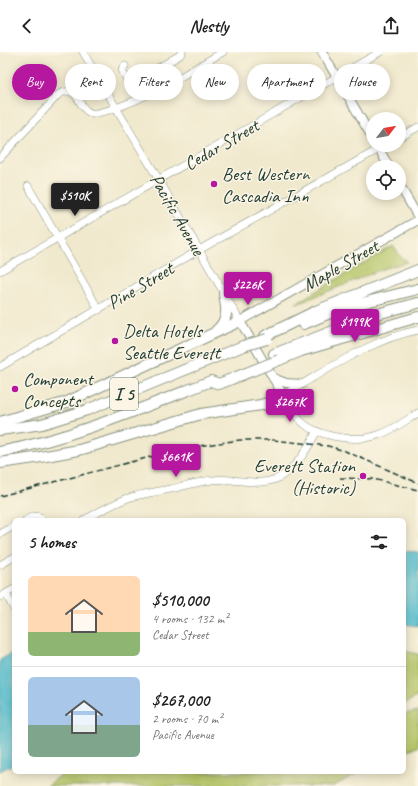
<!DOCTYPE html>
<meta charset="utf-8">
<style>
:root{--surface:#fff;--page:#f6f6f6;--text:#222;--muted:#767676;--line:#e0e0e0;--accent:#b5179e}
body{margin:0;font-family:Caveat,sans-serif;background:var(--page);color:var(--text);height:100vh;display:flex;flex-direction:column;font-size:15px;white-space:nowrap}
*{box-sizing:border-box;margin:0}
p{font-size:13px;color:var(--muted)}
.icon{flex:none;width:22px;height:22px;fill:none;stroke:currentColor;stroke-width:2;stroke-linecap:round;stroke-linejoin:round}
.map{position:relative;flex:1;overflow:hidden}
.details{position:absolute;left:12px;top:466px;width:394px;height:256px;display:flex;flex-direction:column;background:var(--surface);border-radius:6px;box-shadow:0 2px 10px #0003}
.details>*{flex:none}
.banner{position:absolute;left:12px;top:12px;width:394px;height:36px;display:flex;gap:8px}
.needle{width:26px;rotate:59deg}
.buttons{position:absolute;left:366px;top:60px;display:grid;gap:8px}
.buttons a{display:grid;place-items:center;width:40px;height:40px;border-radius:50%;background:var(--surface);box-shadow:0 2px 10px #0003;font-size:20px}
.price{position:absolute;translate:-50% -34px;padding:0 9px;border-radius:4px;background:var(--accent);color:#fff;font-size:13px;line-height:26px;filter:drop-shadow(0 1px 2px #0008)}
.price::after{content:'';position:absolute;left:50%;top:24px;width:12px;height:9px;margin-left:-6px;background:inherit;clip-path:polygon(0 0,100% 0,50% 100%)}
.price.active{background:#222;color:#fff}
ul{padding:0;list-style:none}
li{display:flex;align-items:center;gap:12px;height:100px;padding:0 16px}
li+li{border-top:1px solid var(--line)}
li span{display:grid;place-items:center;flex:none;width:112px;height:80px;border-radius:6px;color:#555}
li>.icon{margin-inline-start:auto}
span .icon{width:48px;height:48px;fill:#fffc;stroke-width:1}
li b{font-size:17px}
h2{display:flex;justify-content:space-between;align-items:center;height:48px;padding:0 16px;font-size:17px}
.pill{padding:0 14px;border-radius:18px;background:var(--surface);box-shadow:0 2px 10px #0003;font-size:14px;line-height:36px}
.pill.active{background:var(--accent);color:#fff}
header{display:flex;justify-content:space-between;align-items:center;height:52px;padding:0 16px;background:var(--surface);font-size:18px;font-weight:700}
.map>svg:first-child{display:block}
.green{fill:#b5c567;stroke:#6a814e}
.water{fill:#51bccd;stroke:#387c80}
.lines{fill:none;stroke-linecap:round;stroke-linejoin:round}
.minor-casing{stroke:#889380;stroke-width:8}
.major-casing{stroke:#889380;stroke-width:10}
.highway-casing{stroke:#889380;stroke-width:12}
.minor{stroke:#fff;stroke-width:7}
.major{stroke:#fff;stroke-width:8}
.highway{stroke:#fff;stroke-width:10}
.rail{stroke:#1f3d34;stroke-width:1.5;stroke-dasharray:6 3;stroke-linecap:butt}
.highway-bridge-casing{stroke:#889380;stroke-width:12;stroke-linecap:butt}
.highway-bridge{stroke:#fff;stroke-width:10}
.poi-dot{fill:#b5179e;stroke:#fcf5e5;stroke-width:1.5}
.labels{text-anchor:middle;stroke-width:3;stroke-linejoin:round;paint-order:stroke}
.shield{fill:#fcf5e5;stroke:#617469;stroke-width:1}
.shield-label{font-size:18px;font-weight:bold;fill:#1f3d34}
.street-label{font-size:19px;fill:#1f3d34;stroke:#fcf5e5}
.poi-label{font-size:19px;fill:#1f3d34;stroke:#fcf5e5;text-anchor:start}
</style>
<header><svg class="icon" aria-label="back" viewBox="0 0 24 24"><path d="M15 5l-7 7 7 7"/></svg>Nestly<svg class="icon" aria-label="share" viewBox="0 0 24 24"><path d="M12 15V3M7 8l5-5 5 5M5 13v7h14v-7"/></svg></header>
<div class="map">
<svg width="418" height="734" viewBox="0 0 418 734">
<rect width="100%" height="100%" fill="#fcf5e5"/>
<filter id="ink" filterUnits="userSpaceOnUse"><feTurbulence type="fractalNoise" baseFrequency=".025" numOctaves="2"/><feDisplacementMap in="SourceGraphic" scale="8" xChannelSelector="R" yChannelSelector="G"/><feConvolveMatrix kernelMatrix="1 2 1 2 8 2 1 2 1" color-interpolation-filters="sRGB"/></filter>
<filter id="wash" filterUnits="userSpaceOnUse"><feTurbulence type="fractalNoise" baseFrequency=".012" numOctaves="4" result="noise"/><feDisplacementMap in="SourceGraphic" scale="16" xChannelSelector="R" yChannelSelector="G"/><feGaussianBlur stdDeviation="0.9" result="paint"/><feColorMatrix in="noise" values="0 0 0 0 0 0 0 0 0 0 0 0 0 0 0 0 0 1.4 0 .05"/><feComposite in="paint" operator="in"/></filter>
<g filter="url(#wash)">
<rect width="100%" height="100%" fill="#f0e9cd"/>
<g class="green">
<path d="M393 194 403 208 405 207 407 210 385 216 297 252 296 251Z"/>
<path d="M404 599 418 602V644L404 652Z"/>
<path d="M418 659V695L404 699V662Z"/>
<path d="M65 720H359L334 734H47Z"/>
</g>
<g class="water">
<path d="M404 499 418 500V574L404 572Z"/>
<path d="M14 600V712L0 719V608Z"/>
</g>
</g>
<g filter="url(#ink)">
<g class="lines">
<g class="minor-casing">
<g id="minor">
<path d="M83 0 159 128 240 269"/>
<path d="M125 14 122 18 129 32H131L180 3 182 0"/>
<path d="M399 86 418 75"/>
<path d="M0 106 59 42C82 30 77 65 97 61 139 53 186 21 223 0"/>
<path d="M28 134 99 258"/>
<path d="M0 219 380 0"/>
<path d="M418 278C371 287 324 320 283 343 288 350 292 359 298 366 314 385 355 391 378 383 392 379 405 369 418 361"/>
<path d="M0 315 199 198 386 93"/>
<path d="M26 468 34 464 40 465 42 468"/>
<path d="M84 468C98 460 113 452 128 446 141 442 156 440 170 437 184 434 198 430 212 428 233 425 255 435 276 427 296 418 307 397 317 379"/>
<path d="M0 482 14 474"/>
<path d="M0 513 14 505"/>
<path d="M6 542 14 557"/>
<path d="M0 545 14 537"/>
</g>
</g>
<g class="major-casing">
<g id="major">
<path d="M322 0 373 87"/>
<path d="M377 93 389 115"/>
<path d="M399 132 418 165"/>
<path d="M273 326 286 331 302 332"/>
<path d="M283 343 240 269 418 168"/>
</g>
</g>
<g class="highway-casing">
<g id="highway">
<path d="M304 272 342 256 418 237"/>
<path d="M216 279C229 267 227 258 224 242"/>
<path d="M265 284 316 259 418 218"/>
<path d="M274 302 377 262 418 251"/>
<path d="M279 308 301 299 418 265"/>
<path d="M0 370 67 350 240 269"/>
<path d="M0 378 42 372 87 358 243 294"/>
<path d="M0 400C73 386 142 356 211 329"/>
<path d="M0 411 35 406 79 398 201 362 261 353 270 350 283 343"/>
</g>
</g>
<use href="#minor" class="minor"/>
<use href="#major" class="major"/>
<use href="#highway" class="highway"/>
<g class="rail">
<path d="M340 426 373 427 418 438"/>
<path d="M0 444 185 396 240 388H273L328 394 345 399 418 431"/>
</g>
<g class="highway-bridge-casing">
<g id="highway-bridge">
<path d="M243 294 267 287"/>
<path d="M211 329 219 332 279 308"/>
</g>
</g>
<use href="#highway-bridge" class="highway-bridge"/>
</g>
</g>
<g class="poi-dot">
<circle cx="214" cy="132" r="4"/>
<circle cx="115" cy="289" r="4"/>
<circle cx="15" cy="337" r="4"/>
<circle cx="363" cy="424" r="4"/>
</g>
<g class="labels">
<rect class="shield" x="110" y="326" width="28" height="32" rx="3"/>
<g class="shield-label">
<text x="124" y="348">I 5</text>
</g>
<g class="street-label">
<text transform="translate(221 92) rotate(-30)" y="7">Cedar Street</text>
<text transform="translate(178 162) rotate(60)" y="7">Pacific Avenue</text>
<text transform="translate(340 213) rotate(-30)" y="7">Maple Street</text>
<text transform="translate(140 233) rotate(-31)" y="7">Pine Street</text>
</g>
<g class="poi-label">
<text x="222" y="128">Best Western<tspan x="222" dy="22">Cascadia Inn</tspan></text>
<text x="123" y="285">Delta Hotels<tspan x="123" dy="22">Seattle Everett</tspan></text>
<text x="23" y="333">Component<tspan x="23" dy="22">Concepts</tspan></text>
<text x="355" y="420" text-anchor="end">Everett Station<tspan x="355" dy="22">(Historic)</tspan></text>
</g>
</g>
</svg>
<div class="buttons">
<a><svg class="needle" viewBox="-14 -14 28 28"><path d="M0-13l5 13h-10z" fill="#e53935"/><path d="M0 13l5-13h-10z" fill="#767676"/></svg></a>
<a><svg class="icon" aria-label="locate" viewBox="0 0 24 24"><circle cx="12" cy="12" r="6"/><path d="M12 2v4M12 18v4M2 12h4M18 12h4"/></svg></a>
</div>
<b class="price active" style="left:75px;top:165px">$510K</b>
<b class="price" style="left:248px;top:254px">$226K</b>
<b class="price" style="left:355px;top:291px">$199K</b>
<b class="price" style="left:290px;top:371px">$267K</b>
<b class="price" style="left:176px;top:426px">$661K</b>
<div class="banner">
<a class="pill active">Buy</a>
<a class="pill">Rent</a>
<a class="pill">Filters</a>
<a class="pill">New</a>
<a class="pill">Apartment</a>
<a class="pill">House</a>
</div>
<section class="details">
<h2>5 homes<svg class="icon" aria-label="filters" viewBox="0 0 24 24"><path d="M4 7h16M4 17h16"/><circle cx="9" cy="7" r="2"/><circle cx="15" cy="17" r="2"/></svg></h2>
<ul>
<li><span style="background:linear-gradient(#ffd9b3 70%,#8fb573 0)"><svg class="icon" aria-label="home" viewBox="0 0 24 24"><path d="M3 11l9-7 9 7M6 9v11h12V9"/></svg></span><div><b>$510,000</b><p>4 rooms · 132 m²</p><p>Cedar Street</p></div></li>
<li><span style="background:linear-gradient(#a9c7e8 60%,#7fa58c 0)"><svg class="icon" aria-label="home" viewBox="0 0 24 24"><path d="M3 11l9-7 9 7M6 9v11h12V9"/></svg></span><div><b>$267,000</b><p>2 rooms · 70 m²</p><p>Pacific Avenue</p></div></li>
</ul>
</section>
</div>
